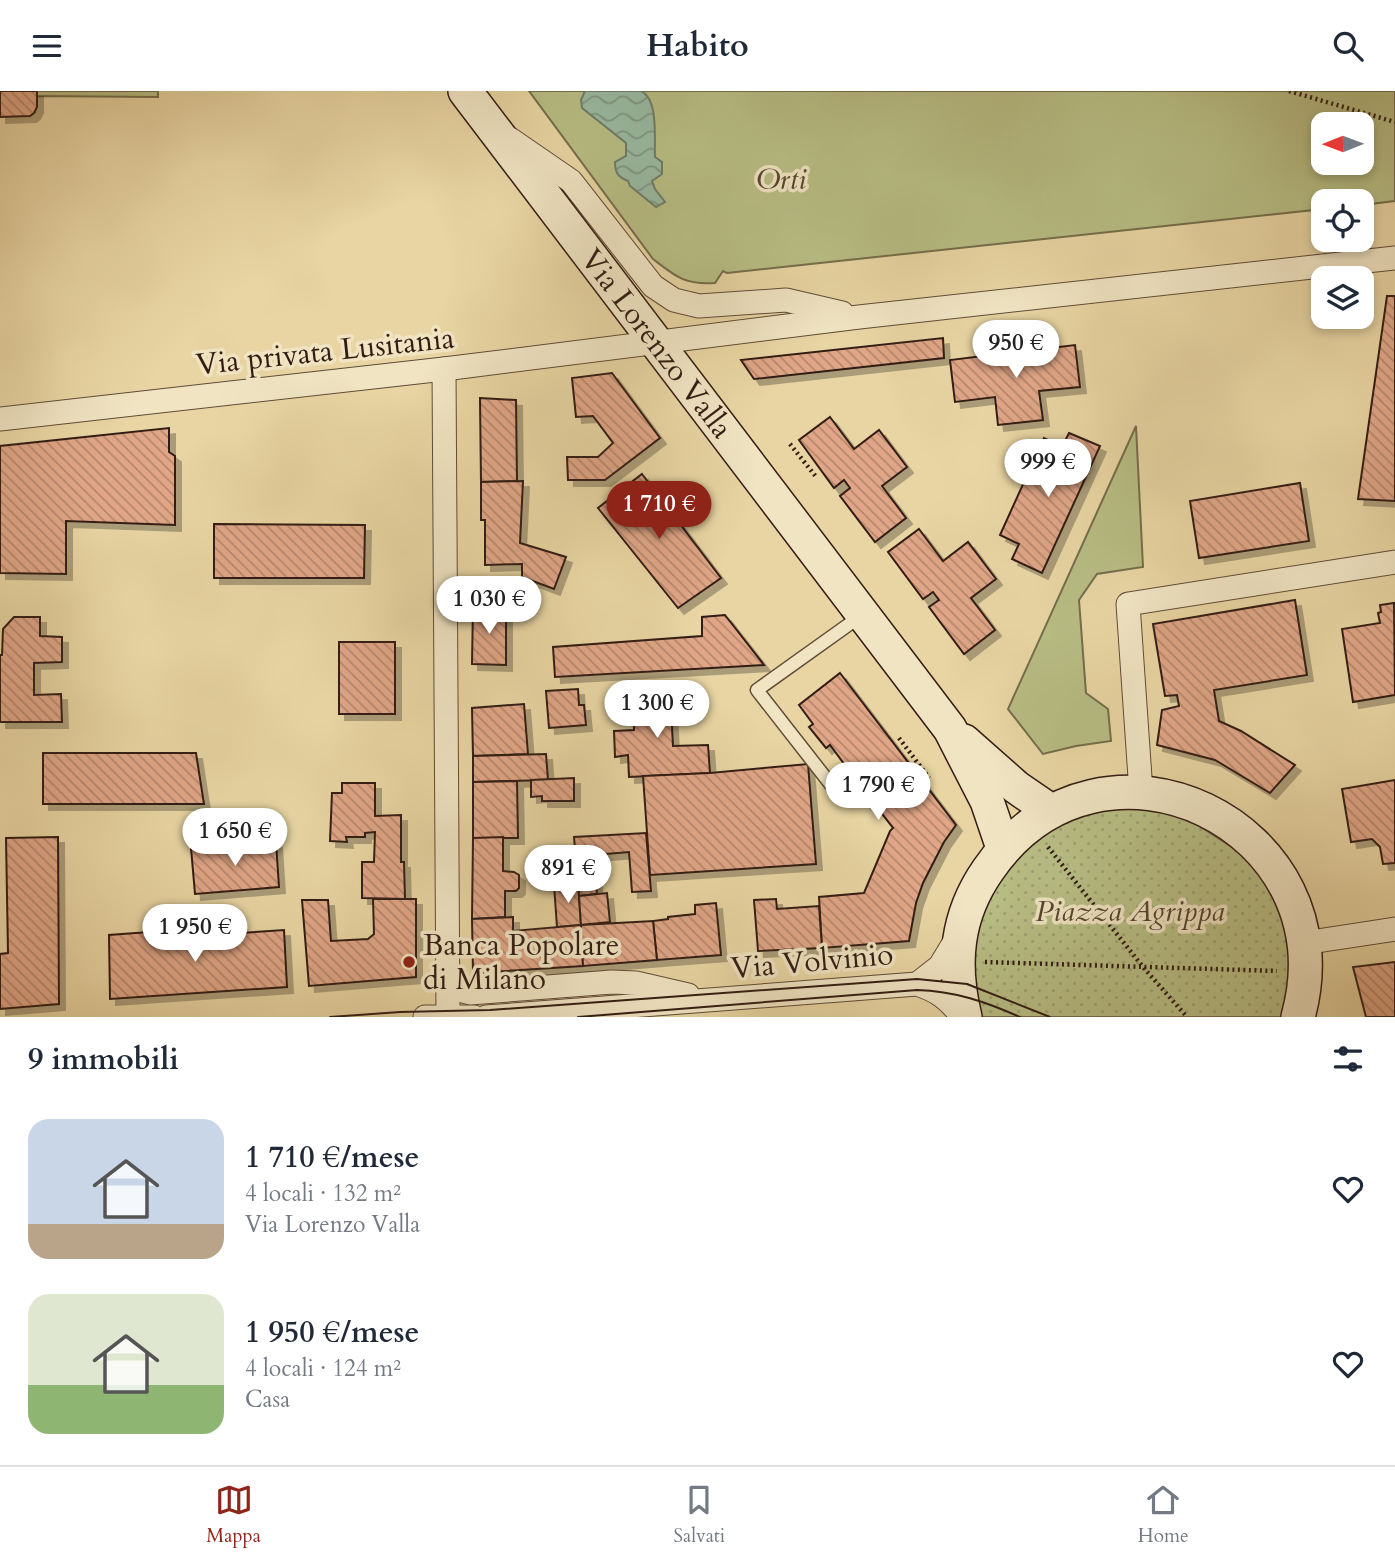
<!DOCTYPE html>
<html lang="it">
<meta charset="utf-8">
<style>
:root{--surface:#fff;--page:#f2f2f3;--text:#1f2937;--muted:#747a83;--line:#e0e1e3;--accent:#8f2418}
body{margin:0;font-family:Cardo,serif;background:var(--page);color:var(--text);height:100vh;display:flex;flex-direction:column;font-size:26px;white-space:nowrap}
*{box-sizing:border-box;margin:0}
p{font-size:23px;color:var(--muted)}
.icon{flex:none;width:38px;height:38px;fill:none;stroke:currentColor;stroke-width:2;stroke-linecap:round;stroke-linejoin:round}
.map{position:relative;height:926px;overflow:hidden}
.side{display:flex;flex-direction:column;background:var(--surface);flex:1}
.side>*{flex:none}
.needle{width:46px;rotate:269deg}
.fabs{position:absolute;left:1311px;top:21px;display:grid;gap:14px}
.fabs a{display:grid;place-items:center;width:63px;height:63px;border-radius:14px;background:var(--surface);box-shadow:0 4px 10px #0003;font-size:35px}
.price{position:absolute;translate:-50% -60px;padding:0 16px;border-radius:24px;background:#fff;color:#222;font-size:23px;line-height:46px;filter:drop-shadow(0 2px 4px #0008)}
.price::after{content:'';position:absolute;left:50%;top:42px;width:21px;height:16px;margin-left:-10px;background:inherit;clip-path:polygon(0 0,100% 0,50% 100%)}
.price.current{background:var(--accent);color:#fff}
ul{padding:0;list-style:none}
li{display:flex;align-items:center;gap:21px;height:175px;padding:0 28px}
li span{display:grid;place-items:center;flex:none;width:196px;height:140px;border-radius:21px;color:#555}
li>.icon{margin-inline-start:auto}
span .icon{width:84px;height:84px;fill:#fffc;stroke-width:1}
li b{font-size:30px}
h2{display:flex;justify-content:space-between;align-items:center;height:84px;padding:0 28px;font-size:30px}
header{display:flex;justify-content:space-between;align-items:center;height:91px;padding:0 28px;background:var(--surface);font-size:32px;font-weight:700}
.tabs{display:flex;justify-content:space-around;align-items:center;height:98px;border-top:2px solid var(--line);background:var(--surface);font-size:19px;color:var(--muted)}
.tabs a{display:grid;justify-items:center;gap:4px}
.tabs .current{color:var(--accent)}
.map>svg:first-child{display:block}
.green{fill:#b7bd84;stroke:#756d4c;stroke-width:2;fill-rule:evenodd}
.park{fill:url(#park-dots);stroke:#756d4c;stroke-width:2}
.water{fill:url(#water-waves);stroke:#707b68;stroke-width:2}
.building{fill:url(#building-back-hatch);stroke:#331d13;stroke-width:2;filter:url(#shadow)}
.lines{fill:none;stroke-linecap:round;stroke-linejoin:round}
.service-casing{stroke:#604b37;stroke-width:15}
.minor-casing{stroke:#604b37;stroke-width:25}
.secondary-casing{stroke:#331d13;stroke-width:36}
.path{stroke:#331d13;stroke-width:4.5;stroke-dasharray:2 3.5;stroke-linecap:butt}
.service{stroke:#f0e4c3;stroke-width:12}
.minor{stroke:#f0e4c3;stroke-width:23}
.secondary{stroke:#f0e4c3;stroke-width:33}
.tram{stroke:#331d13;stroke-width:2}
.poi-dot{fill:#8f2418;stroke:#f0e4c3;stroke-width:2.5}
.labels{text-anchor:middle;stroke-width:7;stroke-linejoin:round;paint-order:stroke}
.park-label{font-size:30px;font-style:italic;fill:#54452f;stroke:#f0e4c3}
.street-label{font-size:30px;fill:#331d13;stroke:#f0e4c3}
.poi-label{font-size:30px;fill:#331d13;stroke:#f0e4c3;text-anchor:start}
</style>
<header><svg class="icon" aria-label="menu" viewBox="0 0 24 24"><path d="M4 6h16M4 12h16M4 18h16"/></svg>Habito<svg class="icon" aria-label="search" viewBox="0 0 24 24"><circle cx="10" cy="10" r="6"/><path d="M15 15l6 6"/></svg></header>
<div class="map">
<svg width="1395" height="926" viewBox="0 0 1395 926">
<defs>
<pattern id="park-dots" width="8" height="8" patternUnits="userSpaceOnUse" patternTransform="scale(1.75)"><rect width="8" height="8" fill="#b7bd84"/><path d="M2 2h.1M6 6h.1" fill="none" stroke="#9ea271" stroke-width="1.8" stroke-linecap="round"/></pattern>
<pattern id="water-waves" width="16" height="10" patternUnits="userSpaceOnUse" patternTransform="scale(1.75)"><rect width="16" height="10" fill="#98b9a1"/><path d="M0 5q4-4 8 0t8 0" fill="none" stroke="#7d9682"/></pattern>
<pattern id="building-back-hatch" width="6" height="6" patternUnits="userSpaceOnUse" patternTransform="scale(1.75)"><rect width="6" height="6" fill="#e0a687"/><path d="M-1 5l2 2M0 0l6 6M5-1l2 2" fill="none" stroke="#b6876d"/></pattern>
<filter id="shadow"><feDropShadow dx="6" dy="6" stdDeviation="0" flood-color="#0004"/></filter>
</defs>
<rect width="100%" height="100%" fill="#e8d5a3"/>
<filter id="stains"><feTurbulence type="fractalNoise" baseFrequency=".00286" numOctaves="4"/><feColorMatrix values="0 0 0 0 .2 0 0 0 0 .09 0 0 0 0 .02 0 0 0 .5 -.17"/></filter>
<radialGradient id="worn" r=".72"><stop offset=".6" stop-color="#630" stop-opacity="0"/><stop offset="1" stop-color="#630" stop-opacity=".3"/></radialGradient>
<g class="green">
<path d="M0 0H158V6L35 5V21L0 20Z"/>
<path d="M529 0H1395V110L1362 114V110H1323V118L727 182 723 180 715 192C685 194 676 186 653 168ZM1323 33H1362V72H1323Z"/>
<path d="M1136 335 1143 476 1097 483 1079 509 1086 602 1108 618 1111 650 1076 655 1043 663 1008 618Z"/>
</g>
<path class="park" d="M1124 714 1175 719 1259 774 1284 819 1294 869 1285 926H980L972 887 976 836 996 789 1030 750 1074 725Z"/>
<path class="water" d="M585 0H641C659 8 654 49 655 66L662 71V83L652 90 655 98 665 111 656 116 630 95 628 90C618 86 615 82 615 71L626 65V52L582 17 581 9Z"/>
<g class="building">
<path d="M0 0H37V16L34 22 30 25 0 26Z"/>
<path d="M1387 205H1395V410L1358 408Z"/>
<path d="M943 247 944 267 754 288 741 269Z"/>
<path d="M1075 254 1080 296 1039 300 1043 329 998 334 995 306 955 311 950 269Z"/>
<path d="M612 282 660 347 605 389H568L567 366H598L613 352 593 325 576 326 572 287Z"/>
<path d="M480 307 516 309 517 390 481 391Z"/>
<path d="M830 326 854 358 879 339 907 376 882 395 906 427 875 451 840 405 850 397 844 389 834 397 799 349Z"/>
<path d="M169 337V361L175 365V434L66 430V483L0 482V355Z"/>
<path d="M1069 342 1100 355 1042 482 1012 468 1019 453 1000 444 1044 347 1062 356Z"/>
<path d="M642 383 721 487 678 517 598 417Z"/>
<path d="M523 390 520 452 566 466 554 498 522 486V473L485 474V429H481V391Z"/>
<path d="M1300 392 1309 450 1199 467 1190 410Z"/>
<path d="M214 433 365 434 364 487H214Z"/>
<path d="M919 438 943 470 968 451 996 488 971 507 995 539 964 563 929 516 939 509 933 501 923 508 888 461Z"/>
<path d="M1295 509 1307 584 1214 599 1219 630 1241 640 1295 674 1270 702 1215 669 1157 654 1162 619 1179 615 1177 604 1165 605 1153 533Z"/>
<path d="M1394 512 1395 604 1353 611 1342 538 1380 532 1378 522 1381 521 1380 514Z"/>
<path d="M473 515 506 516V574L472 573Z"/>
<path d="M725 524 764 574 555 586 553 556 702 545V526Z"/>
<path d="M14 526H40V545L62 546V571L34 572V604L61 603 62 631H0V564H2L3 538Z"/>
<rect x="339" y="551" width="56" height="72"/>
<path d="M840 582 956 734 944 751 923 792 916 812 909 850 822 857 819 806 864 802 890 740 893 737 872 710 868 713 852 692 856 689 830 654 826 657 809 636 813 633 799 614Z"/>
<path d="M670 596 673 655 708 654 710 682 629 686 628 664 615 666 614 640 634 639 633 599Z"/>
<path d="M578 598 579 614H584L586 634 549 637 546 600Z"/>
<path d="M524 613 528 663 473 665 472 617Z"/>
<path d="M43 662H196L204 713H43Z"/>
<path d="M546 663 548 689 473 691V665Z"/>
<path d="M808 673 816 773 650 784 643 685 710 682Z"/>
<path d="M574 687V710H542V705L531 706V689Z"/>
<path d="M1395 689V772L1383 773 1380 756 1372 748 1351 751 1342 698Z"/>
<path d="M517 690 518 747H473V691Z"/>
<path d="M342 692H375V725L401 724V771H404L405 808 362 807V771H374L375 741 365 742V746H346L347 751 330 750 332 702H342Z"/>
<path d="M646 742 651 800 632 801 629 761 594 764 597 803 579 805 574 746Z"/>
<path d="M58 746 59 913 0 918V863L8 862 6 747Z"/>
<path d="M503 746V780L514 781 519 784V797L516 800H505V826L472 828 473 747Z"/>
<path d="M276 751 279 796 195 803 191 757 223 756 224 758Z"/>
<path d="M578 792 581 834 557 836 554 794Z"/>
<path d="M607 802 610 831 581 834 579 805Z"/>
<path d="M373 808H416V886L309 895 302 809H328L331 850 368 848 374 843Z"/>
<path d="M776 808 777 818 819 815 822 857 758 860 754 809Z"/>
<path d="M716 812 721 864 657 869 653 830 668 828V826L695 823V814Z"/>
<path d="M513 826V840L581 834 583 875 473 882 472 828Z"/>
<path d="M653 830 657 869 583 875 581 834Z"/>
<path d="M284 839 287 896 110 908 109 844 149 841 150 846 180 843V846Z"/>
<path d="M1395 871V926H1366L1353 876Z"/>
</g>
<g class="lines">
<g class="service-casing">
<path id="service" d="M839 704 757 599 862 524"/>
</g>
<g class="minor-casing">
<g id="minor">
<path d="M510 48 571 90 653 195 674 209 699 215 786 209 842 222"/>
<path d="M444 278 448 926"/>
<path d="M0 328 444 278 859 226 1395 167"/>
<path d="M1141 701 1128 513 1395 471"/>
<path d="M1304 852 1395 838"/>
<path d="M448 892 455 898 470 902 612 891 636 892 688 904"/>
<path d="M917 893 940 875 957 847"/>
<path d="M425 926H474"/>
<path d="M486 926 917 893C938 900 949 908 962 926"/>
</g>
</g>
<g class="secondary-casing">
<g id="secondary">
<path id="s1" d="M465 0 950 638 987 710 1003 757"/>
<path d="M964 650 1016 696 1051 720"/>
<path d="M965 926C952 873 956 825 988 779 1101 614 1351 735 1298 926"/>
</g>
</g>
<g class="path">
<path d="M1289 0 1395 31"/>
<path d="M790 353 817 387"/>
<path d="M899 647 929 687"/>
<path d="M1048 756 1143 876 1187 926"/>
<path d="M985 871 1277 880"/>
</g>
<use href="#service" class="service"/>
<use href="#minor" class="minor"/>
<use href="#secondary" class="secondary"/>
<g class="tram">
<path d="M330 926 400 921 490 919 917 888 967 893 1050 926"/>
<path d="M578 926 917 899C955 900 986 911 1020 926"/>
</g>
</g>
<circle class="poi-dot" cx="409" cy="871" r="7"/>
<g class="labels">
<g class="park-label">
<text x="781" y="98">Orti</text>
<text x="1130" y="830">Piazza Agrippa</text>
</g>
<g class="street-label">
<text dy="10" stroke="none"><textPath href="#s1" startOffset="317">Via Lorenzo Valla</textPath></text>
<text transform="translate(325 260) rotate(-6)" y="10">Via privata Lusitania</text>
<text transform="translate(812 870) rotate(-5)" y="10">Via Volvinio</text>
</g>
<g class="poi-label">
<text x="423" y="864">Banca Popolare<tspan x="423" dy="34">di Milano</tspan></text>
</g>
</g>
<rect width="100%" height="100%" filter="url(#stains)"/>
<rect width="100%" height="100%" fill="url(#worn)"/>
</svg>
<div class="fabs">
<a><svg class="needle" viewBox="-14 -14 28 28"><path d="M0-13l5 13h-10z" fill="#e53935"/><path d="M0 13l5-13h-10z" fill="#747a83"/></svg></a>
<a><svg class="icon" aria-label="locate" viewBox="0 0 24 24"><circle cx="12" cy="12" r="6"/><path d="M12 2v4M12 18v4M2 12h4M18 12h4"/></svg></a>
<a><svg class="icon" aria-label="layers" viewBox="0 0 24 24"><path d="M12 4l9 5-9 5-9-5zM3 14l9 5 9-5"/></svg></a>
</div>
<b class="price" style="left:1016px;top:289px">950 €</b>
<b class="price" style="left:1048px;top:408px">999 €</b>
<b class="price current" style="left:659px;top:450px">1 710 €</b>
<b class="price" style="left:489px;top:545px">1 030 €</b>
<b class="price" style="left:657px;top:649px">1 300 €</b>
<b class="price" style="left:878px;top:731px">1 790 €</b>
<b class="price" style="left:235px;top:777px">1 650 €</b>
<b class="price" style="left:568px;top:814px">891 €</b>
<b class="price" style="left:195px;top:873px">1 950 €</b>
</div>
<section class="side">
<h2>9 immobili<svg class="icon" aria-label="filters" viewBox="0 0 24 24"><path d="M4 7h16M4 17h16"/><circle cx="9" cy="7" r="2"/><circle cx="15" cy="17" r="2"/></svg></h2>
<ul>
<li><span style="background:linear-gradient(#c9d6e8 75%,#b9a48a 0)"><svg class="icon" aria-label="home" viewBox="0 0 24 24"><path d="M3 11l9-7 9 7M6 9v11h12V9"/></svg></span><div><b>1 710 €/mese</b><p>4 locali · 132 m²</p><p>Via Lorenzo Valla</p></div><svg class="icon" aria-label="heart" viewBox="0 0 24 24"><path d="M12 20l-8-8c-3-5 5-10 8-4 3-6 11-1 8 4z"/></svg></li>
<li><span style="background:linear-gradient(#dfe7d0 65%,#8fb573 0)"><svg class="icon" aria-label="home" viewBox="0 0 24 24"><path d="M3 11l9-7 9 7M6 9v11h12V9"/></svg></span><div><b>1 950 €/mese</b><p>4 locali · 124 m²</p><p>Casa</p></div><svg class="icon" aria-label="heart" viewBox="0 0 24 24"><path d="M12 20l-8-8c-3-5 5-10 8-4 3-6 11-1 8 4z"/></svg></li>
</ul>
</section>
<nav class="tabs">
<a class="current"><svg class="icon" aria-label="map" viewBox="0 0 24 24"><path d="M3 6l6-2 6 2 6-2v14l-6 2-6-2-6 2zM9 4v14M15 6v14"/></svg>Mappa</a>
<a><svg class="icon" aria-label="saved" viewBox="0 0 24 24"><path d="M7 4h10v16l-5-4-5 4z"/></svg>Salvati</a>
<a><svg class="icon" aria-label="home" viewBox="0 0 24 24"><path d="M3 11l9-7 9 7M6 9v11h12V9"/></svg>Home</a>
</nav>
